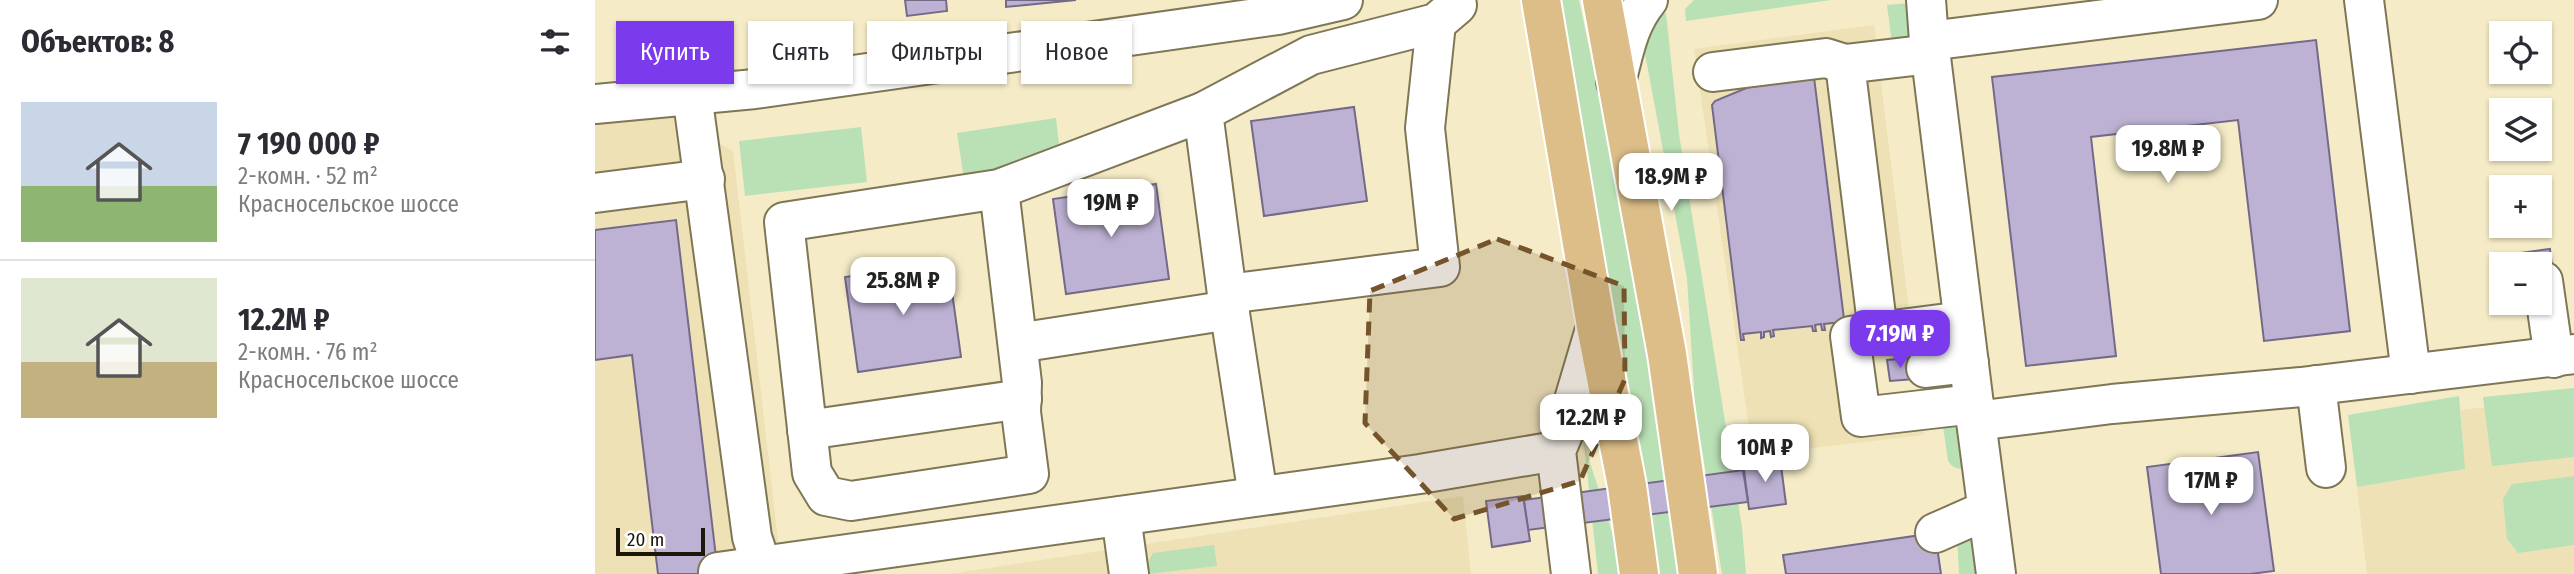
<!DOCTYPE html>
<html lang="ru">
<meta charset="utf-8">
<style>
:root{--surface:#fff;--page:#f2f2f3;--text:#2b2b33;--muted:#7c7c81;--line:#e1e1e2;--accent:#7c3aed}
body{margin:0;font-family:"Fira Sans Condensed",sans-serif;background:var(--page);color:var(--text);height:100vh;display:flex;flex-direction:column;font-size:26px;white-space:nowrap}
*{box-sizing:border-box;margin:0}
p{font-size:23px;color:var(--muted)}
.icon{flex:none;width:38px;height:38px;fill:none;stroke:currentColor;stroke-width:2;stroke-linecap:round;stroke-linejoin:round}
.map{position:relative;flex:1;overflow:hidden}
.details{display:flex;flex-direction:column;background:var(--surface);width:595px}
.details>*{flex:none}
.banner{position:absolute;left:21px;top:21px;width:665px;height:63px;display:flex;gap:14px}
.tools{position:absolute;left:1894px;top:21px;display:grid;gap:14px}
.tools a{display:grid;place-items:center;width:63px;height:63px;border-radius:0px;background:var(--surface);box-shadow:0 2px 5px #0004;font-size:35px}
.scale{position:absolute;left:21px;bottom:18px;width:89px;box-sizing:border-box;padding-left:7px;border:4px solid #1b170a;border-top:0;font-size:19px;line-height:24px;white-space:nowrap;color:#1b170a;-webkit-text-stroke:5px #fff;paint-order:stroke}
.price{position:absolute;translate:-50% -60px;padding:0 16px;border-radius:14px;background:#fff;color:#222;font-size:23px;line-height:46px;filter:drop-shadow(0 2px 4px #0008)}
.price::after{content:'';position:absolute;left:50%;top:42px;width:21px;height:16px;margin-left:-10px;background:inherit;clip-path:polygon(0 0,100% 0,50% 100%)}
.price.selected{background:var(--accent);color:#fff}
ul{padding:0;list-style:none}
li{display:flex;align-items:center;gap:21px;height:175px;padding:0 21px}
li+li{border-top:2px solid var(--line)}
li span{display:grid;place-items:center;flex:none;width:196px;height:140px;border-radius:0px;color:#555}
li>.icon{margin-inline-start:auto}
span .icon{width:84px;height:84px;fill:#fffc;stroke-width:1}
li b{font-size:30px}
h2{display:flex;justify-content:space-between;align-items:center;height:84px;padding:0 21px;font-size:30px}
.tag{padding:0 24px;border-radius:0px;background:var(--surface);box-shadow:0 2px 5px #0004;font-size:24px;line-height:63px}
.tag.selected{background:var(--accent);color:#fff}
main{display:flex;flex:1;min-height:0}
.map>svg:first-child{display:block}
.built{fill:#ede1b5}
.green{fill:#bae1b6}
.building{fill:#bdb2d4;stroke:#746a88;stroke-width:2}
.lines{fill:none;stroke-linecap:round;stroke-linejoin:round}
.minor-casing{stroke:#7e7655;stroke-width:42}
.major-casing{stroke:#fff;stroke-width:42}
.minor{stroke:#fff;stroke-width:38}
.major{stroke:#ddbe88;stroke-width:38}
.marked{fill:#75542b;fill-opacity:0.2;stroke:#75542b;stroke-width:5;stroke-dasharray:14 9;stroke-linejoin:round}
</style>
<main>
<section class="details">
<h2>Объектов: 8<svg class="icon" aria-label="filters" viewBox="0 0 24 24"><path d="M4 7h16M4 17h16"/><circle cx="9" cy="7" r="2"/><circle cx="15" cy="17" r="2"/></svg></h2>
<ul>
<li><span style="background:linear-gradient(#c9d6e8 60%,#8fb573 0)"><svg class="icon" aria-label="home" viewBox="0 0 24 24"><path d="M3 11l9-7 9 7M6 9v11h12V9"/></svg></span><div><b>7 190 000 ₽</b><p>2-комн. · 52 m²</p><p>Красносельское шоссе</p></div></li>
<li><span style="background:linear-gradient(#dfe7d0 60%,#c2b280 0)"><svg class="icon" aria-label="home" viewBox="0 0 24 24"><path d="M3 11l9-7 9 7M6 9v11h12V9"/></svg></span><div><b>12.2M ₽</b><p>2-комн. · 76 m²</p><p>Красносельское шоссе</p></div></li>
</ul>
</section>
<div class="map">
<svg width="1979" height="574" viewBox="0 0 1979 574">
<rect width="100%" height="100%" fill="#f5ecc7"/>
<g class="built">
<path d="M1279 25 1318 342 1265 348 1272 401 1325 395 1329 435 1158 455 1099 49Z"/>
<path d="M68 111 138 151 187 574H0V117Z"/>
<path d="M1979 397V574H1772L1762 487 1869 469 1866 410Z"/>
<path d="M868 496 876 574H354Z"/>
</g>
<g class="green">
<path d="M964 0H984L1028 208 1047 319 1083 574H1059L1036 400Z"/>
<path d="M1099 0H1236L1091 21 1090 9Z"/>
<path d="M1314 3 1319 41 1297 44 1292 5Z"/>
<path d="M1071 13 1084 134 1147 527 1151 574H1127L1100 406 1092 278 1050 54C1050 34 1052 23 1071 13Z"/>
<path d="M461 118 465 154 370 186 362 133Z"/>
<path d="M266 127 272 182 150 196 144 141Z"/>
<path d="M1979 388V457L1897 466 1888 397Z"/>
<path d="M1864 396 1870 469 1762 487 1753 415Z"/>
<path d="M1368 416 1369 469C1361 469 1357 467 1353 461L1347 419Z"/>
<path d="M989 443 1024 555 1027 574H1003Z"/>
<path d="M1979 476V545L1923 553 1912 539 1908 499 1917 484Z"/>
<path d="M1362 535 1380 537 1388 574H1364Z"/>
<path d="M619 545 622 566 553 574 552 564 558 553Z"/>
</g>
<g class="building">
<path d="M310 0H351L352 11 312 16Z"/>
<path d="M411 0H481L411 7Z"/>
<path d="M1721 40 1755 331 1669 341 1643 120 1496 137 1521 356 1431 366 1397 77Z"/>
<path d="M1217 61 1250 327 1247 322 1229 324 1230 330H1227L1226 324 1220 325 1221 331H1218L1217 326 1178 330 1179 336 1176 337 1175 331 1169 332V337L1166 338V332L1148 334 1149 340H1146L1117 105 1120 101Z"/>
<path d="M759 107 772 201 669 216 656 121Z"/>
<path d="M561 184 574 279 471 294 458 199Z"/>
<path d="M81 220 123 574H63L37 355 0 360V230Z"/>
<path d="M1955 249 1958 276 1944 264H1927L1925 253Z"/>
<path d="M353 263 366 357 263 372 250 277Z"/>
<path d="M1316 358 1319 379 1295 381 1292 360Z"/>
<path d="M1663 452 1679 571 1655 574H1566L1552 467Z"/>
<path d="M1185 458 1191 504 1154 509 1148 463Z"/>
<path d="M1148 470 1153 502 933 530 929 500Z"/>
<path d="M928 496 935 541 897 547 891 501Z"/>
<path d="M1340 533 1346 574H1191L1188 555Z"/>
</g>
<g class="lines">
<g class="minor-casing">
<g id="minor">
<path d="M1331 0 1334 41 1381 421 1517 404 1706 387 1979 354"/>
<path d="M1769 0 1816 374"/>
<path d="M1334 41 1663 0"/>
<path d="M1336 54 1250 64 1283 332 1368 321"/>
<path d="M1118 72 1231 58 1250 64"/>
<path d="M1021 82C1029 53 1033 24 1053 0"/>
<path d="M97 94 157 537 169 574"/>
<path d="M0 104 160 89 683 15 748 0"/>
<path d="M404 189 427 383 426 412 434 474 256 501 231 496 217 473 189 222 404 189 608 112"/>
<path d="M0 193 110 179"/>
<path d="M1948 281 1959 358"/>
<path d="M632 294 845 267 830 128 841 23"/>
<path d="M1283 332 1255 336 1266 417 1379 404"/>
<path d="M423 343 635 310"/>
<path d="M1331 368 1374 363"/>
<path d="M1721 385 1731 468"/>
<path d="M1381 421 1401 574"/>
<path d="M212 430 427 399"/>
<path d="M663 496 632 294 608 112 716 55 841 23 862 5"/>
<path d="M526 516 534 574"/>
<path d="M1340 533 1392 510"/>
<path d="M123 572 825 474 961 451"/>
<path d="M976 574 961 451 971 427 1001 326"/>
</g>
</g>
<g class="major-casing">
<g id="major">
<path d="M946 0 1001 326 1032 486 1044 574"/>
<path d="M1007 0 1072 354 1103 574"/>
</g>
</g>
<use href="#minor" class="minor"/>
<use href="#major" class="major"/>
</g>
<path class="marked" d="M902 239 1029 286 1030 379 985 481 859 519 770 423 775 291Z"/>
</svg>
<div class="tools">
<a><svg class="icon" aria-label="locate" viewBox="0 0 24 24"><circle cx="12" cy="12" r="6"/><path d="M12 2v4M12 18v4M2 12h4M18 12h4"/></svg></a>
<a><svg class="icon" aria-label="layers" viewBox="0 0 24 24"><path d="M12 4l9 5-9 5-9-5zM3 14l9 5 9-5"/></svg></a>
<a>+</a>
<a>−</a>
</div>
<div class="scale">20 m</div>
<b class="price" style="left:1573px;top:185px">19.8M ₽</b>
<b class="price" style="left:1076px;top:213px">18.9M ₽</b>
<b class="price" style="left:516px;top:239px">19M ₽</b>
<b class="price" style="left:308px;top:317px">25.8M ₽</b>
<b class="price selected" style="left:1305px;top:370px">7.19M ₽</b>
<b class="price" style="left:996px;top:454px">12.2M ₽</b>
<b class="price" style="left:1170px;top:484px">10M ₽</b>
<b class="price" style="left:1616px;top:517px">17M ₽</b>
<div class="banner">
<a class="tag selected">Купить</a>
<a class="tag">Снять</a>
<a class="tag">Фильтры</a>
<a class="tag">Новое</a>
</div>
</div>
</main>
